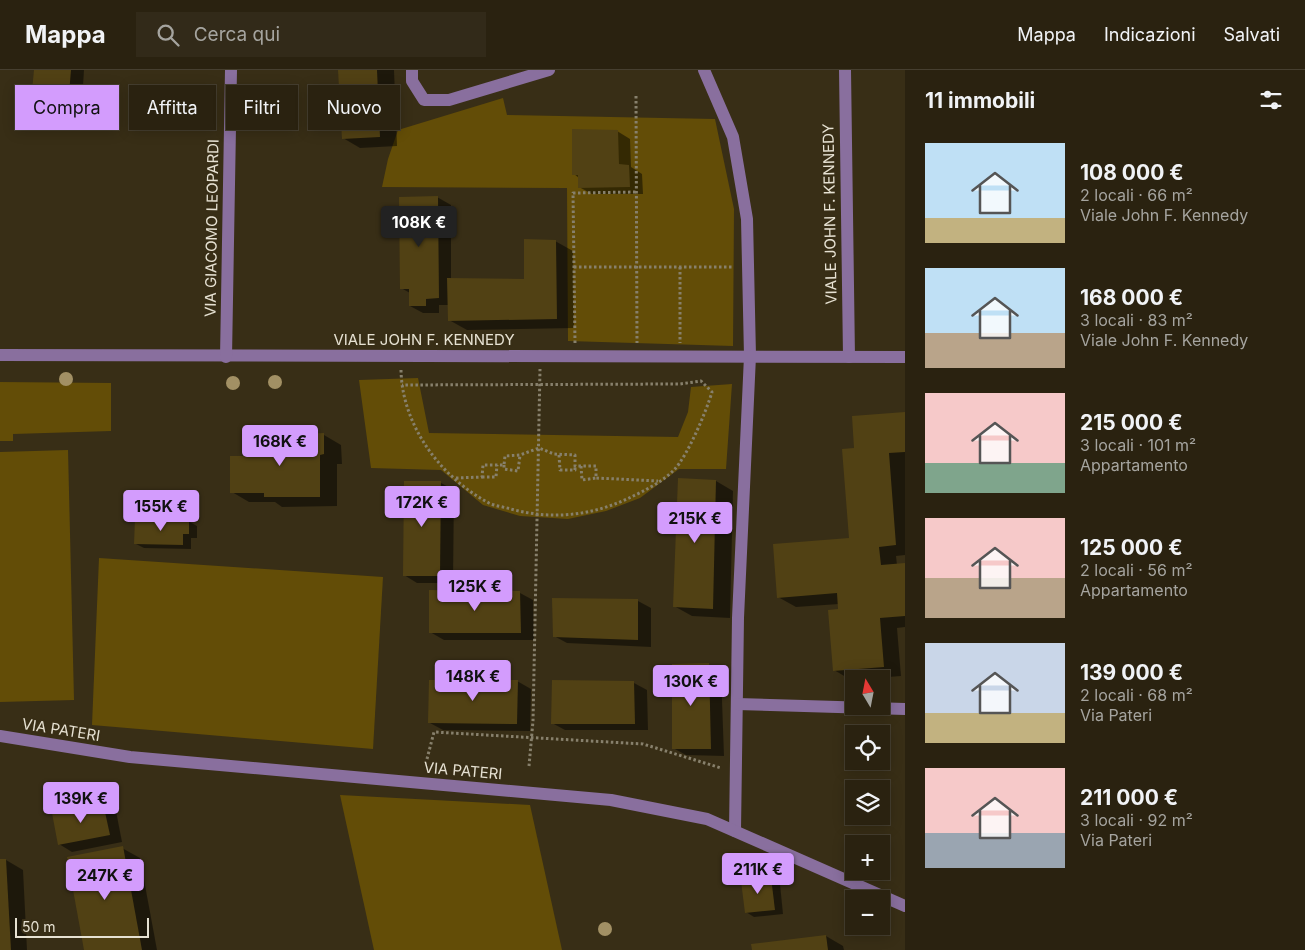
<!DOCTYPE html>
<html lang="it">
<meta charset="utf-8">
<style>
:root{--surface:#2a2210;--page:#322a19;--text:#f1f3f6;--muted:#a5a49f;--line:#463f30;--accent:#d39cfd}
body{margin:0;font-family:Inter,sans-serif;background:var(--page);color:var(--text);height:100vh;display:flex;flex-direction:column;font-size:19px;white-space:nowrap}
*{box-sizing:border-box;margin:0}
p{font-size:16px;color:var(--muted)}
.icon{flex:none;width:28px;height:28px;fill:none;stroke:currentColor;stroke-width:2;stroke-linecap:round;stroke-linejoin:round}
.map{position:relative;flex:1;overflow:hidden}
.side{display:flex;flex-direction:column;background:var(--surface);width:400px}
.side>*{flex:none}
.banner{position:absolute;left:15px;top:15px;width:475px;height:45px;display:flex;gap:10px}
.needle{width:32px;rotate:350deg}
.controls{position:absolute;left:845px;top:600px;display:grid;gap:10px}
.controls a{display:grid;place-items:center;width:45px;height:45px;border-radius:0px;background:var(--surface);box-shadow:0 2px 12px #0003,0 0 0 1px var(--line);font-size:25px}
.scale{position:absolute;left:15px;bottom:12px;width:134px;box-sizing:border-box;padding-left:5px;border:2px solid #e6e1d2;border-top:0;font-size:14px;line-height:18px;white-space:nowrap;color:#e6e1d2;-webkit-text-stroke:4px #382e16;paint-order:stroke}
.price{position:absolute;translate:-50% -42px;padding:0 11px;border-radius:5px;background:var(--accent);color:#111;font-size:16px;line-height:32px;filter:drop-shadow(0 1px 2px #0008)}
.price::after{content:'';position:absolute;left:50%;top:30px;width:15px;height:11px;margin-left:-8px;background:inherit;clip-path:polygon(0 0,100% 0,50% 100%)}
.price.current{background:#222;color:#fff}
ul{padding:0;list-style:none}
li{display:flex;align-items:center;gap:15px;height:125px;padding:0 20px}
li span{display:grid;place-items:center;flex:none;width:140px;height:100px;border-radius:0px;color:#555}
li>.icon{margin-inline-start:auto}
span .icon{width:60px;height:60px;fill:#fffc;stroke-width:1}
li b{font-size:21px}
h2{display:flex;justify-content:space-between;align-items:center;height:60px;padding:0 20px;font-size:21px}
.tag{padding:0 18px;border-radius:0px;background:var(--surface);box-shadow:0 2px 12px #0003,0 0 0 1px var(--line);font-size:18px;line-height:45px}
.tag.current{background:var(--accent);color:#111}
header{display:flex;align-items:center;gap:30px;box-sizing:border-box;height:70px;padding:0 25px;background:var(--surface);border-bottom:1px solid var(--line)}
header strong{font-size:24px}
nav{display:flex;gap:28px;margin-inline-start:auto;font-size:18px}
.search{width:350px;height:45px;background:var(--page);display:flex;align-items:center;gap:12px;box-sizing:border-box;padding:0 18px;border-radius:0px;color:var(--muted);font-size:19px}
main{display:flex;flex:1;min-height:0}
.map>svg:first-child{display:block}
.green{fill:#634d07}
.shadow{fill:#0007}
.building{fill:#514114}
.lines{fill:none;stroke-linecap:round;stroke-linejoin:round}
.path{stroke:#87806c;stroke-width:3;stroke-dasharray:2.5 2.5;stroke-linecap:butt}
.minor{stroke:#896f9e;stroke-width:12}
.tree{fill:#a29064}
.labels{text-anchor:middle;stroke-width:4;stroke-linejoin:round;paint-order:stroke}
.street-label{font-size:15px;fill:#e6e1d2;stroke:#382e16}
</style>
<header>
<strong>Mappa</strong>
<div class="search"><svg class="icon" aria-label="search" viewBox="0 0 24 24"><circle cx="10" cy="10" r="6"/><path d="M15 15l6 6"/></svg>Cerca qui</div>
<nav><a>Mappa</a><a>Indicazioni</a><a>Salvati</a></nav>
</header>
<main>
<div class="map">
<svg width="905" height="880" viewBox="0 0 905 880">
<rect width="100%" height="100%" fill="#382e16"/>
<g class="green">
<path d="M503 28 507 45 715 49 734 139 733 276 568 271 567 118 382 117 388 89 398 60Z"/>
<path d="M418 308 429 363 678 367 688 342 691 317 732 314 726 399H679L640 428 606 441 568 449 520 446 483 435 441 400 371 398 359 310Z"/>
<path d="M0 312 111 313V361L13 364V371H0Z"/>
<path d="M68 380 74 630 0 632V382Z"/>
<path d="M99 488 383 507 373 679 92 655Z"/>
<path d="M340 725 530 735 562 880H374Z"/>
</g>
<g class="shadow">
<path d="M35 0H84L82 31 46 28 33 20Z"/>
<path d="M339 0H394L397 76 360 78 343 68Z"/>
<path d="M617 61 630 69 631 97 642 104 643 124H592L579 117V108L574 104Z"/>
<path d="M437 127 451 135V209L525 210 555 171 573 181 574 258 467 260 449 250V235H439V243H423L410 236V223L401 218Z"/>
<path d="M905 343V485L896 486 897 495 905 494V557L897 558 901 606 851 610 834 600 839 534 796 537 778 527 851 469 856 379Z"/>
<path d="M304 365H324L341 375 342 394H337V436L282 437 275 432H249L232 422 250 387 304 369Z"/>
<path d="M716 411 733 421 730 548 692 546 674 536Z"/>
<path d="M441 413 454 420 453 513H417L404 505Z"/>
<path d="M188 451 197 456V468H191V479L144 478 136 474Z"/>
<path d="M520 523 533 530 534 570H444L430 562Z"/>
<path d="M638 531 651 538V577L567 573 554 566Z"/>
<path d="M708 595 721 602 724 686 686 685 673 678Z"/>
<path d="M517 611 531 619 530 661 443 660 430 653Z"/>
<path d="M634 613 647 620 648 660H565L552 653Z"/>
<path d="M103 734 116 741 122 772 72 782 59 774Z"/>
<path d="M122 778 140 788 157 880H86Z"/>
<path d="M0 790H6L23 800 27 880H0Z"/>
<path d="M771 809 780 814 783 844 754 847 746 842Z"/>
<path d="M826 866 843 876 844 880H753Z"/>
</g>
<g class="building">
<path d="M34 0H71L69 24 32 21Z"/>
<path d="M338 0H377L380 67 342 69Z"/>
<path d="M572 59 618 60 619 94 629 95 630 117 578 118V105H572Z"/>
<path d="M438 126 439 228 426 229V236H409V219H400L399 127Z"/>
<path d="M524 169 556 170 557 249 448 251 447 208 524 209Z"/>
<path d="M905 342V382L889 383 896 475 879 477 881 495 905 493V546L880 548 884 597 833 601 828 540 838 539 837 523 777 528 773 474 849 468 842 379 854 378 852 346Z"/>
<path d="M324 363V384L320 385V427H264V423H230V386H249V368H303L302 364Z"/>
<path d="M678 408 716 410 713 539 673 537Z"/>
<path d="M404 411H441L440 506H403Z"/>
<path d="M135 449 189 450V464H183V475L134 474Z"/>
<path d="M429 520 520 521 521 563H429Z"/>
<path d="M552 528 638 529V570L553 567Z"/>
<path d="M709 593 711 679H672V594Z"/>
<path d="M429 610H518L517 654 428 653Z"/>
<path d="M552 610 634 611 635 654H551Z"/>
<path d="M103 733 110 765 58 775 52 743Z"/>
<path d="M123 776 142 880H84L67 787Z"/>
<path d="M0 789H6L11 880H0Z"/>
<path d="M771 807 775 840 745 843 741 811Z"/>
<path d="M826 865 828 880H752L751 874Z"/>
</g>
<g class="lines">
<g class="path">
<path d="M636 26 637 273"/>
<path d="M574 197H733"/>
<path d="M680 197V273"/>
<path d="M575 273 573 123 636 122"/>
<path d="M401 300C402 355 440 407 489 433 495 436 504 437 511 439 551 450 591 446 629 428 644 421 662 412 674 400 688 385 706 342 712 322L701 311 680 314 402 315"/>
<path d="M559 385 560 400H575V396"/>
<path d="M504 395V399L518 401 520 385"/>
<path d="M581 396 582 410 596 408"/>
<path d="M482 407H496L497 395"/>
<path d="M456 408 482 407 483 395H504L505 386 520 385 539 378 554 384 575 385V396H596V408L658 411"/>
<path d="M427 689 434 662 643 674 721 698"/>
<path d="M529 696 533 651 540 299"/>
</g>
<g class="minor">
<path d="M412 0V11L424 30H449L549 0"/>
<path d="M704 0 733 67 747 149 750 286 738 548 735 761"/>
<path d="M845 0 849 287"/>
<path d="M0 285 905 287"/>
<path d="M226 287 231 0"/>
<path d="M737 634 905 639"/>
<path d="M0 666 130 687 611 730 707 749 905 836"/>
</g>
</g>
<g class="tree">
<circle cx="66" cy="309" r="7"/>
<circle cx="275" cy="312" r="7"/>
<circle cx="233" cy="313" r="7"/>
<circle cx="605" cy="859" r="7"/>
</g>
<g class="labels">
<g class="street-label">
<text transform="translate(830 144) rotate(-91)" y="5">VIALE JOHN F. KENNEDY</text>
<text transform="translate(212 158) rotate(-89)" y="5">VIA GIACOMO LEOPARDI</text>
<text x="424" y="275">VIALE JOHN F. KENNEDY</text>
<text transform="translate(61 660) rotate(9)" y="5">VIA PATERI</text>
<text transform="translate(463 701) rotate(5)" y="5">VIA PATERI</text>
</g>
</g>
</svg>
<div class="controls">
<a><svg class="needle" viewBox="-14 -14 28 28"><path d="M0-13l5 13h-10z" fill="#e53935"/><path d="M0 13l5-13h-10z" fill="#a5a49f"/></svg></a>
<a><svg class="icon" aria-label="locate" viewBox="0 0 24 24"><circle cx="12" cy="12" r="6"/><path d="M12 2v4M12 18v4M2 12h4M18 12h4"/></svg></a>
<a><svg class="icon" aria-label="layers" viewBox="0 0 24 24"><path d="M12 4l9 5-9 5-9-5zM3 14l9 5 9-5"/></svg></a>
<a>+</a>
<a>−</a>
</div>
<div class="scale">50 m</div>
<b class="price current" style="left:419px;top:178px">108K €</b>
<b class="price" style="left:280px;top:397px">168K €</b>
<b class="price" style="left:422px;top:458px">172K €</b>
<b class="price" style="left:161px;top:462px">155K €</b>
<b class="price" style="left:695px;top:474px">215K €</b>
<b class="price" style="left:475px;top:542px">125K €</b>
<b class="price" style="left:473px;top:632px">148K €</b>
<b class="price" style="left:691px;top:637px">130K €</b>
<b class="price" style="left:81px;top:754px">139K €</b>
<b class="price" style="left:758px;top:825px">211K €</b>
<b class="price" style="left:105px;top:831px">247K €</b>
<div class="banner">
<a class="tag current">Compra</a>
<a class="tag">Affitta</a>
<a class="tag">Filtri</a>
<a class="tag">Nuovo</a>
</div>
</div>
<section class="side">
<h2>11 immobili<svg class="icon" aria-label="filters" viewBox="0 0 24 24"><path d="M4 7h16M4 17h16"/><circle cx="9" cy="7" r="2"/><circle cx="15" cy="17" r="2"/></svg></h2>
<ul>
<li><span style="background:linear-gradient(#bfe0f5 75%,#c2b280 0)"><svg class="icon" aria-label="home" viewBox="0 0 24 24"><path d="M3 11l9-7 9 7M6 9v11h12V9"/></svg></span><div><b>108 000 €</b><p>2 locali · 66 m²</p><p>Viale John F. Kennedy</p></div></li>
<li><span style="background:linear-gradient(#bfe0f5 65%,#b9a48a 0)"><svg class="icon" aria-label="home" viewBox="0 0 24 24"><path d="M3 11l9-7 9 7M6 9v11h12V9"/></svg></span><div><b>168 000 €</b><p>3 locali · 83 m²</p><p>Viale John F. Kennedy</p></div></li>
<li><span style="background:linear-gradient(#f6c9c9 70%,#7fa58c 0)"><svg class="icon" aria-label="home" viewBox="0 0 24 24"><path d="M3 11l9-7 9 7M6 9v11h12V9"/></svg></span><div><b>215 000 €</b><p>3 locali · 101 m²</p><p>Appartamento</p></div></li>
<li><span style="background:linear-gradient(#f6c9c9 60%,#b9a48a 0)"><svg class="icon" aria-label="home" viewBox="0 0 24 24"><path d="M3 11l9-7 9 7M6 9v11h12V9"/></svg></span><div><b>125 000 €</b><p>2 locali · 56 m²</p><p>Appartamento</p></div></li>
<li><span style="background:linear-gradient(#c9d6e8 70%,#c2b280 0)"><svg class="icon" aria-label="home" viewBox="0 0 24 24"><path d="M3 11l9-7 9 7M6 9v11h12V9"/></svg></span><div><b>139 000 €</b><p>2 locali · 68 m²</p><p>Via Pateri</p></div></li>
<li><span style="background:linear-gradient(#f6c9c9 65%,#9aa5b1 0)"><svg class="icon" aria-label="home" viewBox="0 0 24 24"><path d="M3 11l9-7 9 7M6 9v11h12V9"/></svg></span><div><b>211 000 €</b><p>3 locali · 92 m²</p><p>Via Pateri</p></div></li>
</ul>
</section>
</main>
